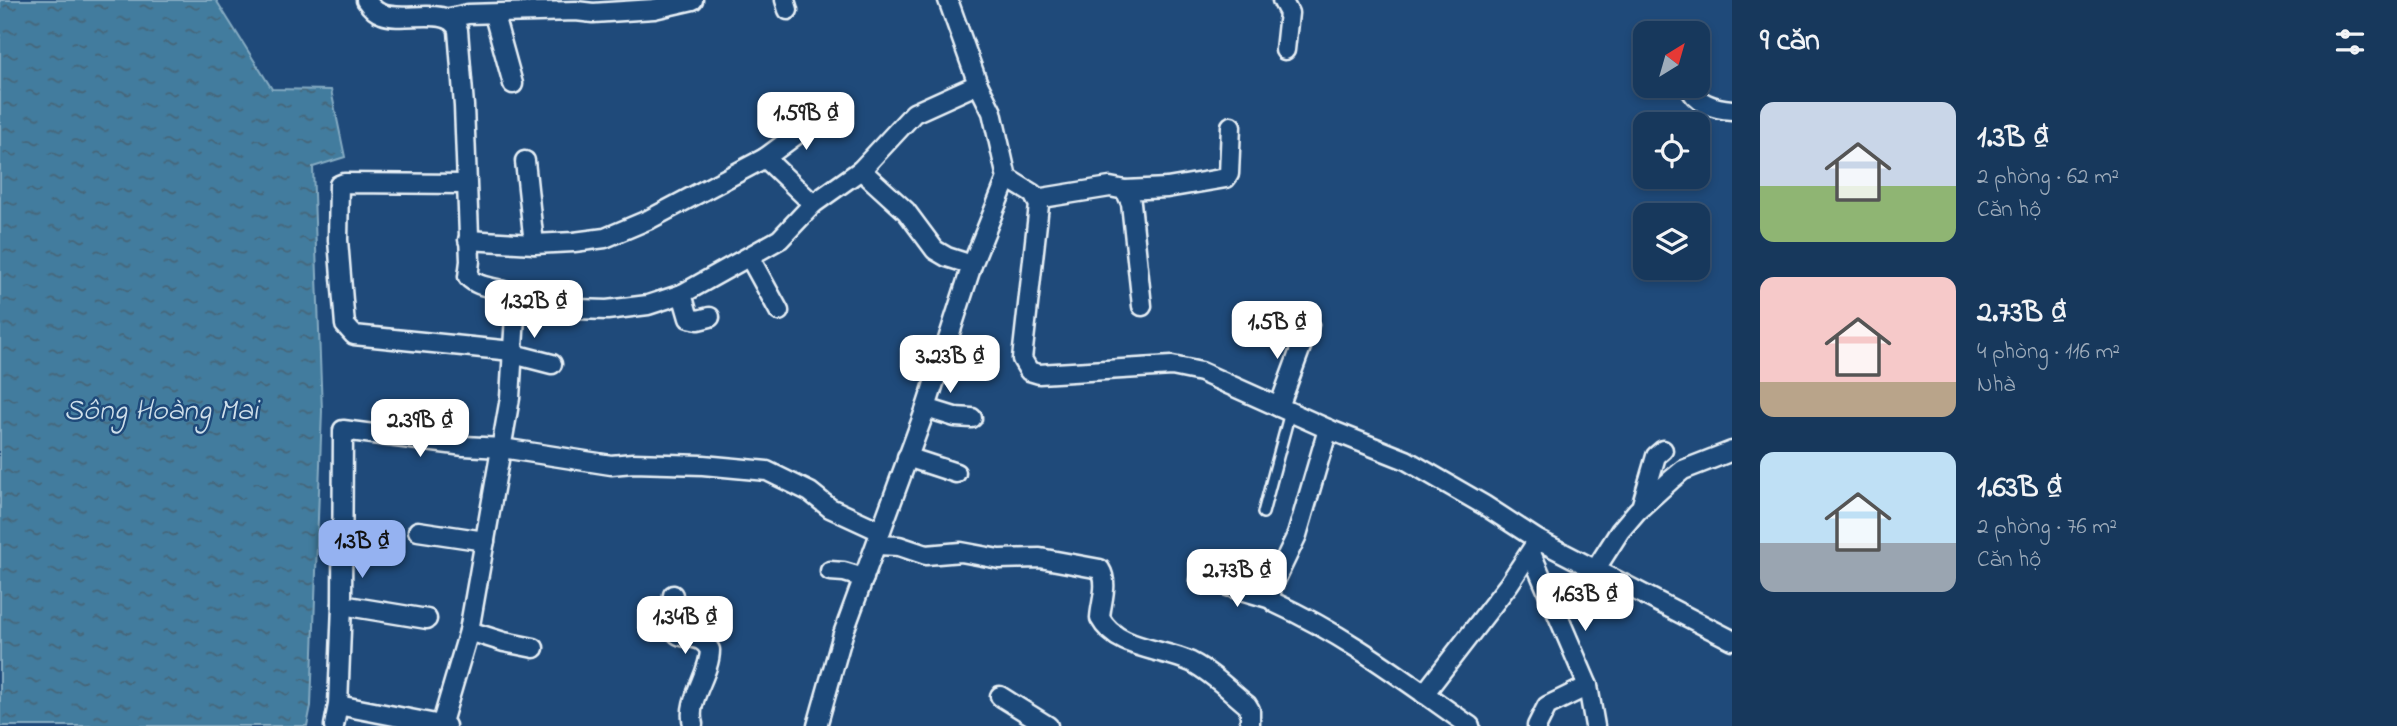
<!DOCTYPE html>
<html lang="vi">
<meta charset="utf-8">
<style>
:root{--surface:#17385c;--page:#203f62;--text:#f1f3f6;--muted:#9eacbb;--line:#365272;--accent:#95b2f1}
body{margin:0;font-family:"Indie Flower",sans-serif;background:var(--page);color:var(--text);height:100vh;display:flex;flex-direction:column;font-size:26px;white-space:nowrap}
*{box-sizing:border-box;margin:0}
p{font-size:23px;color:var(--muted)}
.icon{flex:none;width:38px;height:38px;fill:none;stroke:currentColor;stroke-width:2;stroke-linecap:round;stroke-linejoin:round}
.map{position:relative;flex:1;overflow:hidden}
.sheet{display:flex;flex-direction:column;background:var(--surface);width:665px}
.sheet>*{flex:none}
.needle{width:46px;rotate:37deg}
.fabs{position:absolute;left:1633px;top:21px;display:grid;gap:14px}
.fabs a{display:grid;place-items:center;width:77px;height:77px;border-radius:14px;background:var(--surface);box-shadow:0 4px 10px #0003,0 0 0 2px var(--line);font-size:35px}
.price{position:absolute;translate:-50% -60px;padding:0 16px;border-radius:14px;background:#fff;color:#222;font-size:23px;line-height:46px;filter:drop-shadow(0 2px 4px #0008)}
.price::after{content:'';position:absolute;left:50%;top:42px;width:21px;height:16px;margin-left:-10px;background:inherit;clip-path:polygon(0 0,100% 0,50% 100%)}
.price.on{background:var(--accent);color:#111}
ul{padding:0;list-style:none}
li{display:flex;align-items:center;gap:21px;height:175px;padding:0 28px}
li span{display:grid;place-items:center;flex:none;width:196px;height:140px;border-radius:14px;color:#555}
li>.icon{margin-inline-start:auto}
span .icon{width:84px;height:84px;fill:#fffc;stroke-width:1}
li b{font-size:30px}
h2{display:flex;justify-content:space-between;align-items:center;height:84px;padding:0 28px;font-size:30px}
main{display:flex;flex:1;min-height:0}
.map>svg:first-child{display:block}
.water{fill:url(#water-ripples);stroke:#85abc2;stroke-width:2}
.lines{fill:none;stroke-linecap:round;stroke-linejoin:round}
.lane-casing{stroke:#e8f1f8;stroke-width:14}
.street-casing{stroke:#e8f1f8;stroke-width:23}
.lane{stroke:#1f4a7a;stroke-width:9}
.street{stroke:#1f4a7a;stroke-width:18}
.labels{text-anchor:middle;stroke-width:5;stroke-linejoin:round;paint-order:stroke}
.water-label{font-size:30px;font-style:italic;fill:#cfdfea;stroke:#1f4a7a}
</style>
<main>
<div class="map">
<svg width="1732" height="726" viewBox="0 0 1732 726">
<defs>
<pattern id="water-ripples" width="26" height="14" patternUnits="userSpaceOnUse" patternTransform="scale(1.75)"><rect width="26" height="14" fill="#437c9e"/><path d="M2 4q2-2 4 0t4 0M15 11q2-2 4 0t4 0" fill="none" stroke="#446578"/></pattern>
</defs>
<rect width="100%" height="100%" fill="#1f4a7a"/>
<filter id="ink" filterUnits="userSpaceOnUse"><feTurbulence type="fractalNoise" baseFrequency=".0143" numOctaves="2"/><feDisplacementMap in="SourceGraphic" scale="14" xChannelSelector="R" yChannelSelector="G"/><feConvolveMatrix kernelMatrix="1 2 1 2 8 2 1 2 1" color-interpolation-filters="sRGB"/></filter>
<g filter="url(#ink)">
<path class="water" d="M0 0H216L272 89 331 90 345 157 313 167 322 411 311 706 307 726H0Z"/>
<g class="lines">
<g class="lane-casing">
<path id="lane" d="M1263 513 1290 412"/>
</g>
<g class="street-casing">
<g id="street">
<path d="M366 0C370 6 375 12 382 14 404 23 449 5 458 30L464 106 470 261 468 277C481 291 505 285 516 299L510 398 469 631 441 726"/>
<path d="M785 0 788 10"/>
<path d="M1282 0 1289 13 1285 50"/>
<path d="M494 15 513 84"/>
<path d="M450 18 468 14 576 11 593 13 654 9 693 0"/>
<path d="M1689 86C1695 103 1715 109 1732 110"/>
<path d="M765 158 823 115"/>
<path d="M525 161 534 244"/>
<path d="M861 170 906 211 935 250 947 257 972 265"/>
<path d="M1007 178 1033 194 1039 205 1022 359 1029 371 1039 374 1172 366 1201 372 1328 429 1406 460 1484 505 1538 540 1732 640"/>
<path d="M465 184 344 183 339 185 338 240 345 325 354 335 512 351"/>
<path d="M1125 190 1167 188 1226 178 1229 174 1231 126"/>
<path d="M1036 199 1110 187 1125 190 1131 203 1142 306"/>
<path d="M468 240 534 244 574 242 605 238 650 219 765 158 813 204"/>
<path d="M750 258 779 311"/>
<path d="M682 294 689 318 698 320 710 317"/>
<path d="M516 299 577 309 607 310 648 305 682 294 780 239 813 204 861 170 914 113 978 84"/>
<path d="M512 357 521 356 552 364"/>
<path d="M1279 407 1309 325"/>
<path d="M926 408 955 417 972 418"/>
<path d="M1328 429 1297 535 1271 589V599L1275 603C1346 635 1407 682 1470 726"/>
<path d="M907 457 956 473"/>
<path d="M1642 504 1656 456 1663 450"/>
<path d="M418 531 485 541"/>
<path d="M877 545 899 546 926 555 961 552 999 559 1040 558 1100 569C1109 583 1101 602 1100 618 1117 650 1161 648 1191 662 1211 672 1230 691 1247 705L1250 710V726"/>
<path d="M1531 553 1588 686 1595 726"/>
<path d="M1595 570 1620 531 1637 511 1671 480 1683 470 1732 451"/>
<path d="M830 571 844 572 864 578"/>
<path d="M1199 581 1214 582 1271 599"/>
<path d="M673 595C665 660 695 622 710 650 710 675 686 700 693 724"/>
<path d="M342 605 427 619"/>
<path d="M469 631 504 642 534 648"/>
<path d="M1424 694 1509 584 1538 540"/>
<path d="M1000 696 1048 726"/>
<path d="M338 705 446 726"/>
<path d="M334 726 338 705 342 605 343 430 464 446 502 448 611 465 633 463 703 465 767 471 810 492 830 508 880 531"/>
<path d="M817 726 843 634 926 408 972 265 1007 178 992 112 978 84 948 0"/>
<path d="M1537 726 1547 706 1588 686"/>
</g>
</g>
<use href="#lane" class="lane"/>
<use href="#street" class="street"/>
</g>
</g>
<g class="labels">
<g class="water-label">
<text x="161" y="419">Sông Hoàng Mai</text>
</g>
</g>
</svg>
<div class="fabs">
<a><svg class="needle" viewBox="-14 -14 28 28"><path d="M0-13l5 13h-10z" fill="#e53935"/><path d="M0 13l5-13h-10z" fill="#9eacbb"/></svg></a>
<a><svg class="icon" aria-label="locate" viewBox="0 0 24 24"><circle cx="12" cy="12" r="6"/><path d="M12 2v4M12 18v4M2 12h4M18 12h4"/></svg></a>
<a><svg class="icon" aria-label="layers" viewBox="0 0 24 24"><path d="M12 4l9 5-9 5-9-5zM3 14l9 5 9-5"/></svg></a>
</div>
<b class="price" style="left:806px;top:152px">1.59B ₫</b>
<b class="price" style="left:534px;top:340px">1.32B ₫</b>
<b class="price" style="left:1277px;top:361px">1.5B ₫</b>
<b class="price" style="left:950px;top:395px">3.23B ₫</b>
<b class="price" style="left:420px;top:459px">2.39B ₫</b>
<b class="price on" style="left:362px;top:580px">1.3B ₫</b>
<b class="price" style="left:1237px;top:609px">2.73B ₫</b>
<b class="price" style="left:1585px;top:633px">1.63B ₫</b>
<b class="price" style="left:685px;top:656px">1.34B ₫</b>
</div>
<section class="sheet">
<h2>9 căn<svg class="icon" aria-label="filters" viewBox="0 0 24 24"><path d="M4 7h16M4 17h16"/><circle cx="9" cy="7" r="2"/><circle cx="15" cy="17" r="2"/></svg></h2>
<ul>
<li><span style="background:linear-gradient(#c9d6e8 60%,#8fb573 0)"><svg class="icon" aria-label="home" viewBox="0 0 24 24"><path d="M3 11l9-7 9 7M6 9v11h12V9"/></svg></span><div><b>1.3B ₫</b><p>2 phòng · 62 m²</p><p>Căn hộ</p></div></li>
<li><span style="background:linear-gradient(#f6c9c9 75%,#b9a48a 0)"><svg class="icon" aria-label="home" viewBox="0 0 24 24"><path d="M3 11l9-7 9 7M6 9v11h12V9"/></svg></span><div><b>2.73B ₫</b><p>4 phòng · 116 m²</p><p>Nhà</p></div></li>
<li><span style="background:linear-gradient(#bfe0f5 65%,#9aa5b1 0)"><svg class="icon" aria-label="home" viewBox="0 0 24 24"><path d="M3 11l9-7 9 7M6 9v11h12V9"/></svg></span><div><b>1.63B ₫</b><p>2 phòng · 76 m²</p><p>Căn hộ</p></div></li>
</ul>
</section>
</main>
